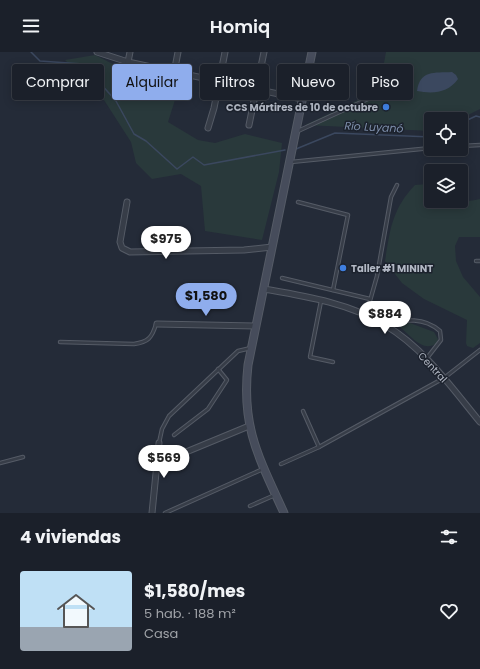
<!DOCTYPE html>
<html lang="es">
<meta charset="utf-8">
<style>
:root{--surface:#1b202a;--page:#242832;--text:#f1f3f6;--muted:#a0a3a8;--line:#393e47;--accent:#8faded}
body{margin:0;font-family:Poppins,sans-serif;background:var(--page);color:var(--text);height:100vh;display:flex;flex-direction:column;font-size:15px;white-space:nowrap}
*{box-sizing:border-box;margin:0}
p{font-size:13px;color:var(--muted)}
.icon{flex:none;width:22px;height:22px;fill:none;stroke:currentColor;stroke-width:2;stroke-linecap:round;stroke-linejoin:round}
.map{position:relative;height:461px;overflow:hidden}
.panel{display:flex;flex-direction:column;background:var(--surface);flex:1}
.panel>*{flex:none}
.hud{position:absolute;left:12px;top:12px;width:456px;height:36px;display:flex;gap:8px}
.tools{position:absolute;left:424px;top:60px;display:grid;gap:8px}
.tools a{display:grid;place-items:center;width:44px;height:44px;border-radius:4px;background:var(--surface);box-shadow:0 2px 10px #0003,0 0 0 1px var(--line);font-size:20px}
.price{position:absolute;translate:-50% -34px;padding:0 9px;border-radius:14px;background:#fff;color:#222;font-size:13px;line-height:26px;filter:drop-shadow(0 1px 2px #0008)}
.price::after{content:'';position:absolute;left:50%;top:24px;width:12px;height:9px;margin-left:-6px;background:inherit;clip-path:polygon(0 0,100% 0,50% 100%)}
.price.active{background:var(--accent);color:#111}
ul{padding:0;list-style:none}
li{display:flex;align-items:center;gap:12px;height:100px;padding:0 20px}
li+li{border-top:1px solid var(--line)}
li span{display:grid;place-items:center;flex:none;width:112px;height:80px;border-radius:4px;color:#555}
li>.icon{margin-inline-start:auto}
span .icon{width:48px;height:48px;fill:#fffc;stroke-width:1}
li b{font-size:17px}
h2{display:flex;justify-content:space-between;align-items:center;height:48px;padding:0 20px;font-size:17px}
.chip{padding:0 14px;border-radius:4px;background:var(--surface);box-shadow:0 2px 10px #0003,0 0 0 1px var(--line);font-size:14px;line-height:36px}
.chip.active{background:var(--accent);color:#111}
header{display:flex;justify-content:space-between;align-items:center;height:52px;padding:0 20px;background:var(--surface);font-size:18px;font-weight:600}
.map>svg:first-child{display:block}
.green{fill:#29393b}
.water{fill:#3b485f}
.lines{fill:none;stroke-linecap:round;stroke-linejoin:round}
.stream{stroke:#3b485f;stroke-width:1.5}
.lane-casing{stroke:#555b66;stroke-width:4.5}
.street-casing{stroke:#555b66;stroke-width:7}
.secondary-casing{stroke:#555b66;stroke-width:9}
.lane{stroke:#373d48;stroke-width:2.5}
.street{stroke:#373d48;stroke-width:5}
.secondary{stroke:#464c5b;stroke-width:7}
.shop-dot{fill:#3f7fe0;stroke:#1c222d;stroke-width:1.5}
.labels{text-anchor:middle;stroke-width:3;stroke-linejoin:round;paint-order:stroke}
.poi-label{font-size:10px;font-weight:bold;fill:#b2b8c4;stroke:#1c222d;text-anchor:end}
.street-label{font-size:10px;fill:#b2b8c4;stroke:#1c222d}
.water-label{font-size:11px;font-style:italic;fill:#7d8eaa;stroke:#1c222d}
</style>
<header><svg class="icon" aria-label="menu" viewBox="0 0 24 24"><path d="M4 6h16M4 12h16M4 18h16"/></svg>Homiq<svg class="icon" aria-label="person" viewBox="0 0 24 24"><circle cx="12" cy="8" r="4"/><path d="M4 21q1-7 8-7t8 7"/></svg></header>
<div class="map">
<svg width="480" height="461" viewBox="0 0 480 461">
<rect width="100%" height="100%" fill="#242b38"/>
<g class="green">
<path d="M386 0H480V57L460 67H431V79L305 73 379 38Z"/>
<path d="M95 3 131 21 180 32 168 70 198 88 215 91 245 82 282 91 279 120 262 188 205 179 201 134 181 122 152 127 136 111 131 90 102 45 65 8Z"/>
<path d="M428 132 431 134V149C448 149 464 151 480 147V185H459L455 194 456 209 463 225 480 245V291L473 296 467 294 466 291 467 268 424 247 402 231 385 209C390 178 392 157 415 133Z"/>
<path d="M401 271H410L434 280 438 287 437 291C423 301 412 285 401 276Z"/>
</g>
<path class="water" d="M452 20 456 23 458 27C448 41 433 42 417 39 420 18 434 21 452 20Z"/>
<g class="lines">
<g class="stream">
<path d="M31 0 40 9 83 12 116 49 134 82 146 89 177 117 193 105 204 113 285 98"/>
<path d="M461 71 476 64 480 65"/>
<path d="M296 97 335 81 431 85"/>
</g>
<g class="lane-casing">
<g id="lane">
<path d="M298 79 381 41"/>
<path d="M461 94 480 93"/>
<path d="M291 110 431 96"/>
<path d="M298 150 348 163 333 238"/>
<path d="M476 209H480"/>
<path d="M282 226 370 247"/>
<path d="M321 249 310 305 333 310"/>
<path d="M366 263 377 224 391 145 397 133"/>
<path d="M386 273C405 267 424 265 440 279L441 288 427 306"/>
<path d="M60 290 134 292C148 290 152 286 156 272"/>
<path d="M303 359 319 395"/>
<path d="M174 383 208 357 227 328 218 317"/>
<path d="M159 391 162 377 169 364 238 299 251 296"/>
<path d="M0 411 23 405"/>
<path d="M281 412 319 395 444 326 480 298"/>
<path d="M250 454 275 443"/>
<path d="M165 461 263 417"/>
</g>
</g>
<g class="street-casing">
<g id="street">
<path d="M97 0 128 10 302 47"/>
<path d="M128 10 130 0"/>
<path d="M174 21 178 0"/>
<path d="M249 73 264 0"/>
<path d="M208 76 214 56 225 0"/>
<path d="M127 150 120 190 122 196 130 200 244 198 272 195"/>
<path d="M264 237C304 244 349 251 385 273 424 296 452 336 480 370"/>
<path d="M157 272 255 274"/>
<path d="M157 412 249 374"/>
<path d="M152 461 159 391"/>
</g>
</g>
<g class="secondary-casing">
<path id="secondary" d="M284 461C259 406 241 375 248 313L312 0"/>
</g>
<use href="#lane" class="lane"/>
<use href="#street" class="street"/>
<use href="#secondary" class="secondary"/>
</g>
<g class="shop-dot">
<circle cx="386" cy="55" r="4"/>
<circle cx="343" cy="216" r="4"/>
</g>
<g class="labels">
<g class="poi-label">
<text x="378" y="59">CCS Mártires de 10 de octubre</text>
<text x="351" y="220" text-anchor="start">Taller #1 MININT</text>
</g>
<g class="street-label">
<text transform="translate(433 315) rotate(47)" y="4">Central</text>
</g>
<g class="water-label">
<text transform="translate(374 75) rotate(3)" y="4">Río Luyanó</text>
</g>
</g>
</svg>
<div class="tools">
<a><svg class="icon" aria-label="locate" viewBox="0 0 24 24"><circle cx="12" cy="12" r="6"/><path d="M12 2v4M12 18v4M2 12h4M18 12h4"/></svg></a>
<a><svg class="icon" aria-label="layers" viewBox="0 0 24 24"><path d="M12 4l9 5-9 5-9-5zM3 14l9 5 9-5"/></svg></a>
</div>
<b class="price" style="left:166px;top:208px">$975</b>
<b class="price active" style="left:206px;top:265px">$1,580</b>
<b class="price" style="left:385px;top:283px">$884</b>
<b class="price" style="left:164px;top:427px">$569</b>
<div class="hud">
<a class="chip">Comprar</a>
<a class="chip active">Alquilar</a>
<a class="chip">Filtros</a>
<a class="chip">Nuevo</a>
<a class="chip">Piso</a>
</div>
</div>
<section class="panel">
<h2>4 viviendas<svg class="icon" aria-label="filters" viewBox="0 0 24 24"><path d="M4 7h16M4 17h16"/><circle cx="9" cy="7" r="2"/><circle cx="15" cy="17" r="2"/></svg></h2>
<ul>
<li><span style="background:linear-gradient(#bfe0f5 70%,#9aa5b1 0)"><svg class="icon" aria-label="home" viewBox="0 0 24 24"><path d="M3 11l9-7 9 7M6 9v11h12V9"/></svg></span><div><b>$1,580/mes</b><p>5 hab. · 188 m²</p><p>Casa</p></div><svg class="icon" aria-label="heart" viewBox="0 0 24 24"><path d="M12 20l-8-8c-3-5 5-10 8-4 3-6 11-1 8 4z"/></svg></li>
</ul>
</section>
